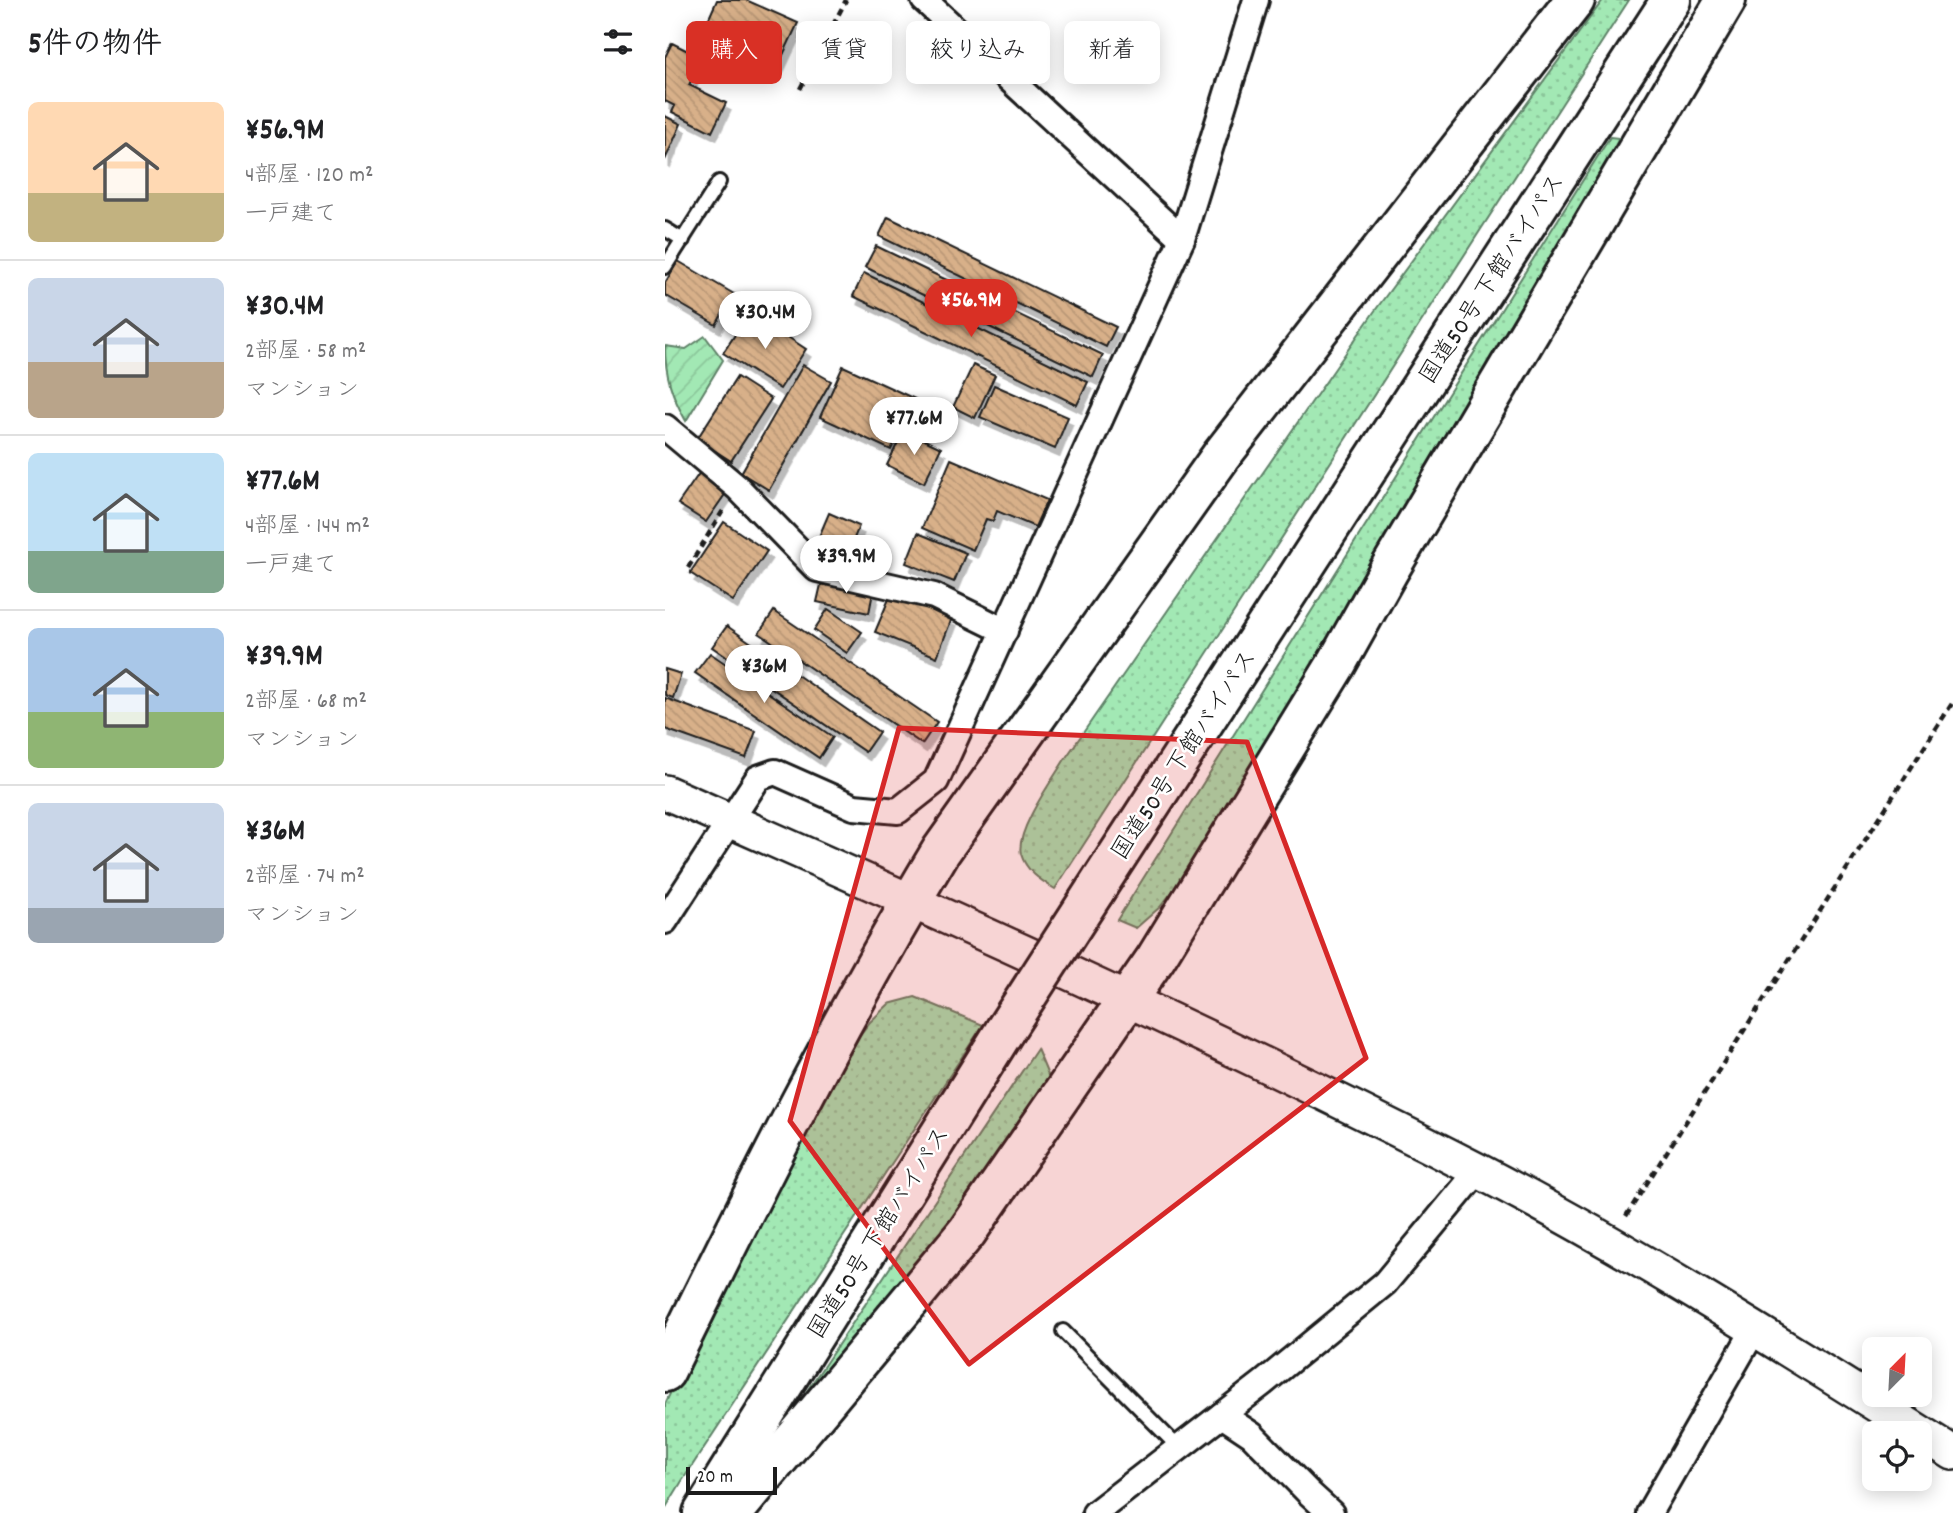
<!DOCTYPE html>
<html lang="ja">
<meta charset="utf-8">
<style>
:root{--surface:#fff;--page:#f2f2f2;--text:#202124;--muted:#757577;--line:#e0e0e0;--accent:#d93025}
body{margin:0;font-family:Dekko,"Klee One",sans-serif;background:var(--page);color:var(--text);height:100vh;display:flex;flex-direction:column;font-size:26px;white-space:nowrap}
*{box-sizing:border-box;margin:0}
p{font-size:23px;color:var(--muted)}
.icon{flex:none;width:38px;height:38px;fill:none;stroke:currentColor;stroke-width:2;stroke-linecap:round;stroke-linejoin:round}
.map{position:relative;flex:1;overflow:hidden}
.drawer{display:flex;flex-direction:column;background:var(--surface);width:665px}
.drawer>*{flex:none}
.top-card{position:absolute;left:21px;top:21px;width:665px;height:63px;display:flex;gap:14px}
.needle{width:46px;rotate:24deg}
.fabs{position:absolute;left:1197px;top:1337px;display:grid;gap:14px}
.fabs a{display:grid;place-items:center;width:70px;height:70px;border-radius:10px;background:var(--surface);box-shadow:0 4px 18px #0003;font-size:35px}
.scale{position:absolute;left:21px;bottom:18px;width:91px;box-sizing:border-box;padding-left:7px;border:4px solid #1c1c1c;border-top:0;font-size:19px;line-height:24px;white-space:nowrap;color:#1c1c1c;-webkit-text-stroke:5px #fff;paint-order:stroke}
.price{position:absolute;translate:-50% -60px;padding:0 16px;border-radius:24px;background:#fff;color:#222;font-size:23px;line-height:46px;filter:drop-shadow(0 2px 4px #0008)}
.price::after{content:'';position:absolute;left:50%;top:42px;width:21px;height:16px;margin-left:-10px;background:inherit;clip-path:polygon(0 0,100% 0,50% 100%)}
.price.active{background:var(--accent);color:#fff}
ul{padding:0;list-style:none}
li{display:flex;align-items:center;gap:21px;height:175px;padding:0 28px}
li+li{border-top:2px solid var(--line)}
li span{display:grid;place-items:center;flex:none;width:196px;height:140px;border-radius:10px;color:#555}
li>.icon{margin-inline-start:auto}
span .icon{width:84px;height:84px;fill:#fffc;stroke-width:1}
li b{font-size:30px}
h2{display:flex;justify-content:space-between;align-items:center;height:84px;padding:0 28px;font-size:30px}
.tag{padding:0 24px;border-radius:10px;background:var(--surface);box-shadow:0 4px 18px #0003;font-size:24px;line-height:63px}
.tag.active{background:var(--accent);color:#fff}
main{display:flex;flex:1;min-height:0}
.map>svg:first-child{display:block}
.grass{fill:url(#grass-dots);stroke:#5f8268;stroke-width:2}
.garden{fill:url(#garden-furrows);stroke:#5f8268;stroke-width:2}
.building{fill:url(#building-back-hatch);stroke:#1c1c1c;stroke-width:2;filter:url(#shadow)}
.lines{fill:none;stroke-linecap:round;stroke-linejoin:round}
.lane-casing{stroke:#1c1c1c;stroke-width:18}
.street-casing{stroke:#1c1c1c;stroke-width:30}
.secondary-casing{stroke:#1c1c1c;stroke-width:38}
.highway-casing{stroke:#1c1c1c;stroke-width:44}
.path{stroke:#1c1c1c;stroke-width:4.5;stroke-dasharray:7 5;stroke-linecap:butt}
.lane{stroke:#fff;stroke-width:12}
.street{stroke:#fff;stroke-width:24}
.secondary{stroke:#fff;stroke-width:33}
.highway{stroke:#fff;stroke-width:38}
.highway-bridge-casing{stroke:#1c1c1c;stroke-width:44;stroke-linecap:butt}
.highway-bridge{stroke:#fff;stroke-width:38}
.marked{fill:#d62828;fill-opacity:0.2;stroke:#d62828;stroke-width:5;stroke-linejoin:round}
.labels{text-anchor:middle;stroke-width:5;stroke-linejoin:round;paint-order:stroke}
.street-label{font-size:24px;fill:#1c1c1c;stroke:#fff}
</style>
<main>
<section class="drawer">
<h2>5件の物件<svg class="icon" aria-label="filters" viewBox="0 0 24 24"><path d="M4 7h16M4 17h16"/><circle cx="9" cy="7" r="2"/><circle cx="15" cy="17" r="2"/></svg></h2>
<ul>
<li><span style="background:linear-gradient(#ffd9b3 65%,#c2b280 0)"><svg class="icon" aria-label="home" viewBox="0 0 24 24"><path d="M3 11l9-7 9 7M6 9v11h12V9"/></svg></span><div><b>¥56.9M</b><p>4部屋 · 120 m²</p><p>一戸建て</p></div></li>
<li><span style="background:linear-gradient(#c9d6e8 60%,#b9a48a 0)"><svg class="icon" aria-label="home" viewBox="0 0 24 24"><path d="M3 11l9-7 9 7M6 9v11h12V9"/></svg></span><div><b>¥30.4M</b><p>2部屋 · 58 m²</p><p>マンション</p></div></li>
<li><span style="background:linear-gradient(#bfe0f5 70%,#7fa58c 0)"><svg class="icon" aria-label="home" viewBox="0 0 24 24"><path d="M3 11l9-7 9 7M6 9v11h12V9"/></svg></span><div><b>¥77.6M</b><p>4部屋 · 144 m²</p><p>一戸建て</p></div></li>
<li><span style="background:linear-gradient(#a9c7e8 60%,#8fb573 0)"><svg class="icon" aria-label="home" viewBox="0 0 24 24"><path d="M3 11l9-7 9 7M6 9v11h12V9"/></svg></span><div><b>¥39.9M</b><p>2部屋 · 68 m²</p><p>マンション</p></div></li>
<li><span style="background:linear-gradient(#c9d6e8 75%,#9aa5b1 0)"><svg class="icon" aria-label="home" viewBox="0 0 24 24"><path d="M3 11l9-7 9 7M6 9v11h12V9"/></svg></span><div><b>¥36M</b><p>2部屋 · 74 m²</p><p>マンション</p></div></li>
</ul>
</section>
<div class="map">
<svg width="1288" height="1513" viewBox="0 0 1288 1513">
<defs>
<pattern id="grass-dots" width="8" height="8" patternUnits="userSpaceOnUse" patternTransform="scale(1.75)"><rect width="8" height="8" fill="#a2e8b4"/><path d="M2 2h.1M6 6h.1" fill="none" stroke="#8bc69a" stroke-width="1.8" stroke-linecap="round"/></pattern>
<pattern id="garden-furrows" width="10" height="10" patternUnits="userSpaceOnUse" patternTransform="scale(1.75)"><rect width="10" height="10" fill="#a2e8b4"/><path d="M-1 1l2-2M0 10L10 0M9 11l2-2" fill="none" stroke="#8bc69a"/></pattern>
<pattern id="building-back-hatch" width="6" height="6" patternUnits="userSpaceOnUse" patternTransform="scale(1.75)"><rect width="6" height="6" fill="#d8b089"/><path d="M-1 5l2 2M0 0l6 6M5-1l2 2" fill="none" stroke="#b99776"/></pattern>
<filter id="shadow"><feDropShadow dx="4.5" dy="8" stdDeviation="0" flood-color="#0004"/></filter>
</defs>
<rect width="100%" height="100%" fill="#fff"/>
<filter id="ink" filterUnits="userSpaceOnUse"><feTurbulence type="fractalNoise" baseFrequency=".0143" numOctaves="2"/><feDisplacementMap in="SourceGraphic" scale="14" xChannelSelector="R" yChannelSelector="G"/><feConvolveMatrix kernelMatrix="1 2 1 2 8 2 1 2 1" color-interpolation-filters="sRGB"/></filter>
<g filter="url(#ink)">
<g class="grass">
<path d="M938 0H964L390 889C375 880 361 871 356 854 350 831 388 779 400 759L709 312Z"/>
<path d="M945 137 954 138 937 173 660 659 531 862 495 907 471 928 452 920Z"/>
<path d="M250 997 318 1025 17 1481 0 1509V1404L150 1092 205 1022 224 1004Z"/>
<path d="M372 1049 385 1080 299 1215 119 1425Z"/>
</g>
<path class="garden" d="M40 336 58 360 21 421C7 396 0 376 0 346L21 349Z"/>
<g class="building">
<path d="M52 0H81L133 23 111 70 36 36Z"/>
<path d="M7 43 37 58 24 85 61 103 47 132 7 112 10 106 0 101V57Z"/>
<path d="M0 116 16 124 0 160Z"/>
<path d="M223 217 451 327 441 347 214 236Z"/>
<path d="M211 246 438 355 428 377 200 267Z"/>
<path d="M13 261 69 294 51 325 0 295V283Z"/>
<path d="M199 273 423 382 412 405 188 296Z"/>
<path d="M85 312 141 349 115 389 58 353Z"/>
<path d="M138 365 166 381 104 490 76 473Z"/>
<path d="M308 365 330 375 310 418 288 407Z"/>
<path d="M178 366 250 399 226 450 155 417Z"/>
<path d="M72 377 106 399 66 461 32 439Z"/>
<path d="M329 385 403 417 390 449 315 417Z"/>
<path d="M239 430 276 448 259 483 222 465Z"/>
<path d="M286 459 382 500 370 527 332 511 328 521 321 519 308 550 257 528Z"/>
<path d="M35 472 63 490 41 522 13 504Z"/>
<path d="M164 513 194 526 184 551 153 539Z"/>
<path d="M59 522 102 551 68 601 25 573Z"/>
<path d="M253 533 301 553 289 582 241 563Z"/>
<path d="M158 576 209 587 204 613 152 602Z"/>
<path d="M226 594 287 618 272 657 210 632Z"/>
<path d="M163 609 197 632 182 653 149 630Z"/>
<path d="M109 611 272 722 257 744 94 633Z"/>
<path d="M62 626 214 732 200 752 47 647Z"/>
<path d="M45 653 168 737 154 758 30 673Z"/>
<path d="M0 669 16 674 8 698 0 695Z"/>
<path d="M0 698 91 731 81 758 0 729Z"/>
</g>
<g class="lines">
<g class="lane-casing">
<g id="lane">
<path d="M0 229 18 240"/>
<path d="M0 267 54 182"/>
<path d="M398 1331 513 1447"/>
</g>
</g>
<g class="street-casing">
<g id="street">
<path d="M259 0 517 239"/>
<path d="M0 427 73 488 152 569 269 596 340 631"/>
<path d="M0 921 93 778 110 772 189 807 233 811 271 781 517 239 591 0"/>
<path d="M557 1415 587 1435 644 1493 666 1513"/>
<path d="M430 1513 598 1383 720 1283 813 1171"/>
<path d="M984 1513 1089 1330"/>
</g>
</g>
<g class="secondary-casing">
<path id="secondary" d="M0 792C273 912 547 1034 812 1170 976 1255 1132 1355 1288 1453"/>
</g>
<g class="highway-casing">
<g id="highway">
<path d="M429 892 1006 0"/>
<path d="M0 1372C86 1196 174 1020 276 851L556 456 910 0"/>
<path d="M38 1513 340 1030"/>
<path d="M68 1513 302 1232 491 958 672 663 724 570 1061 0"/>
</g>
</g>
<g class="path">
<path d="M135 89 181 0"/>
<path d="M23 568 59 509"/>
<path d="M961 1216 1288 702"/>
</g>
<use href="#lane" class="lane"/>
<use href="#street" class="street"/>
<use href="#secondary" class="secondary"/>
<use href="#highway" class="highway"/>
<g class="highway-bridge-casing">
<path id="highway-bridge" d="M340 1030 429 892"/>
</g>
<use href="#highway-bridge" class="highway-bridge"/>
</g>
</g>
<path class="marked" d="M234 728 582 742 701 1058 304 1364 125 1121Z"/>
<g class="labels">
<g class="street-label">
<text transform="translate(826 278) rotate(-57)" y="8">国道50号 下館バイパス</text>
<text transform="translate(518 754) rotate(-57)" y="8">国道50号 下館バイパス</text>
<text transform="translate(213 1232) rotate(-58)" y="8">国道50号 下館バイパス</text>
</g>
</g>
</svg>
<div class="fabs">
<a><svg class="needle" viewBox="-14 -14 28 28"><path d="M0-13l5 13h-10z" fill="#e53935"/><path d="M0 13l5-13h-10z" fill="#757577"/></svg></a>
<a><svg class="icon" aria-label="locate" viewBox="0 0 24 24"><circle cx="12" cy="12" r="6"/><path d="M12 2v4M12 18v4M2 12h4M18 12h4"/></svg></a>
</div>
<div class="scale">20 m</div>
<b class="price active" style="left:306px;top:339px">¥56.9M</b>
<b class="price" style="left:100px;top:351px">¥30.4M</b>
<b class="price" style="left:249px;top:457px">¥77.6M</b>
<b class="price" style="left:181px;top:595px">¥39.9M</b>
<b class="price" style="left:99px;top:705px">¥36M</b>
<div class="top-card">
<a class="tag active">購入</a>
<a class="tag">賃貸</a>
<a class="tag">絞り込み</a>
<a class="tag">新着</a>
</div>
</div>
</main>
